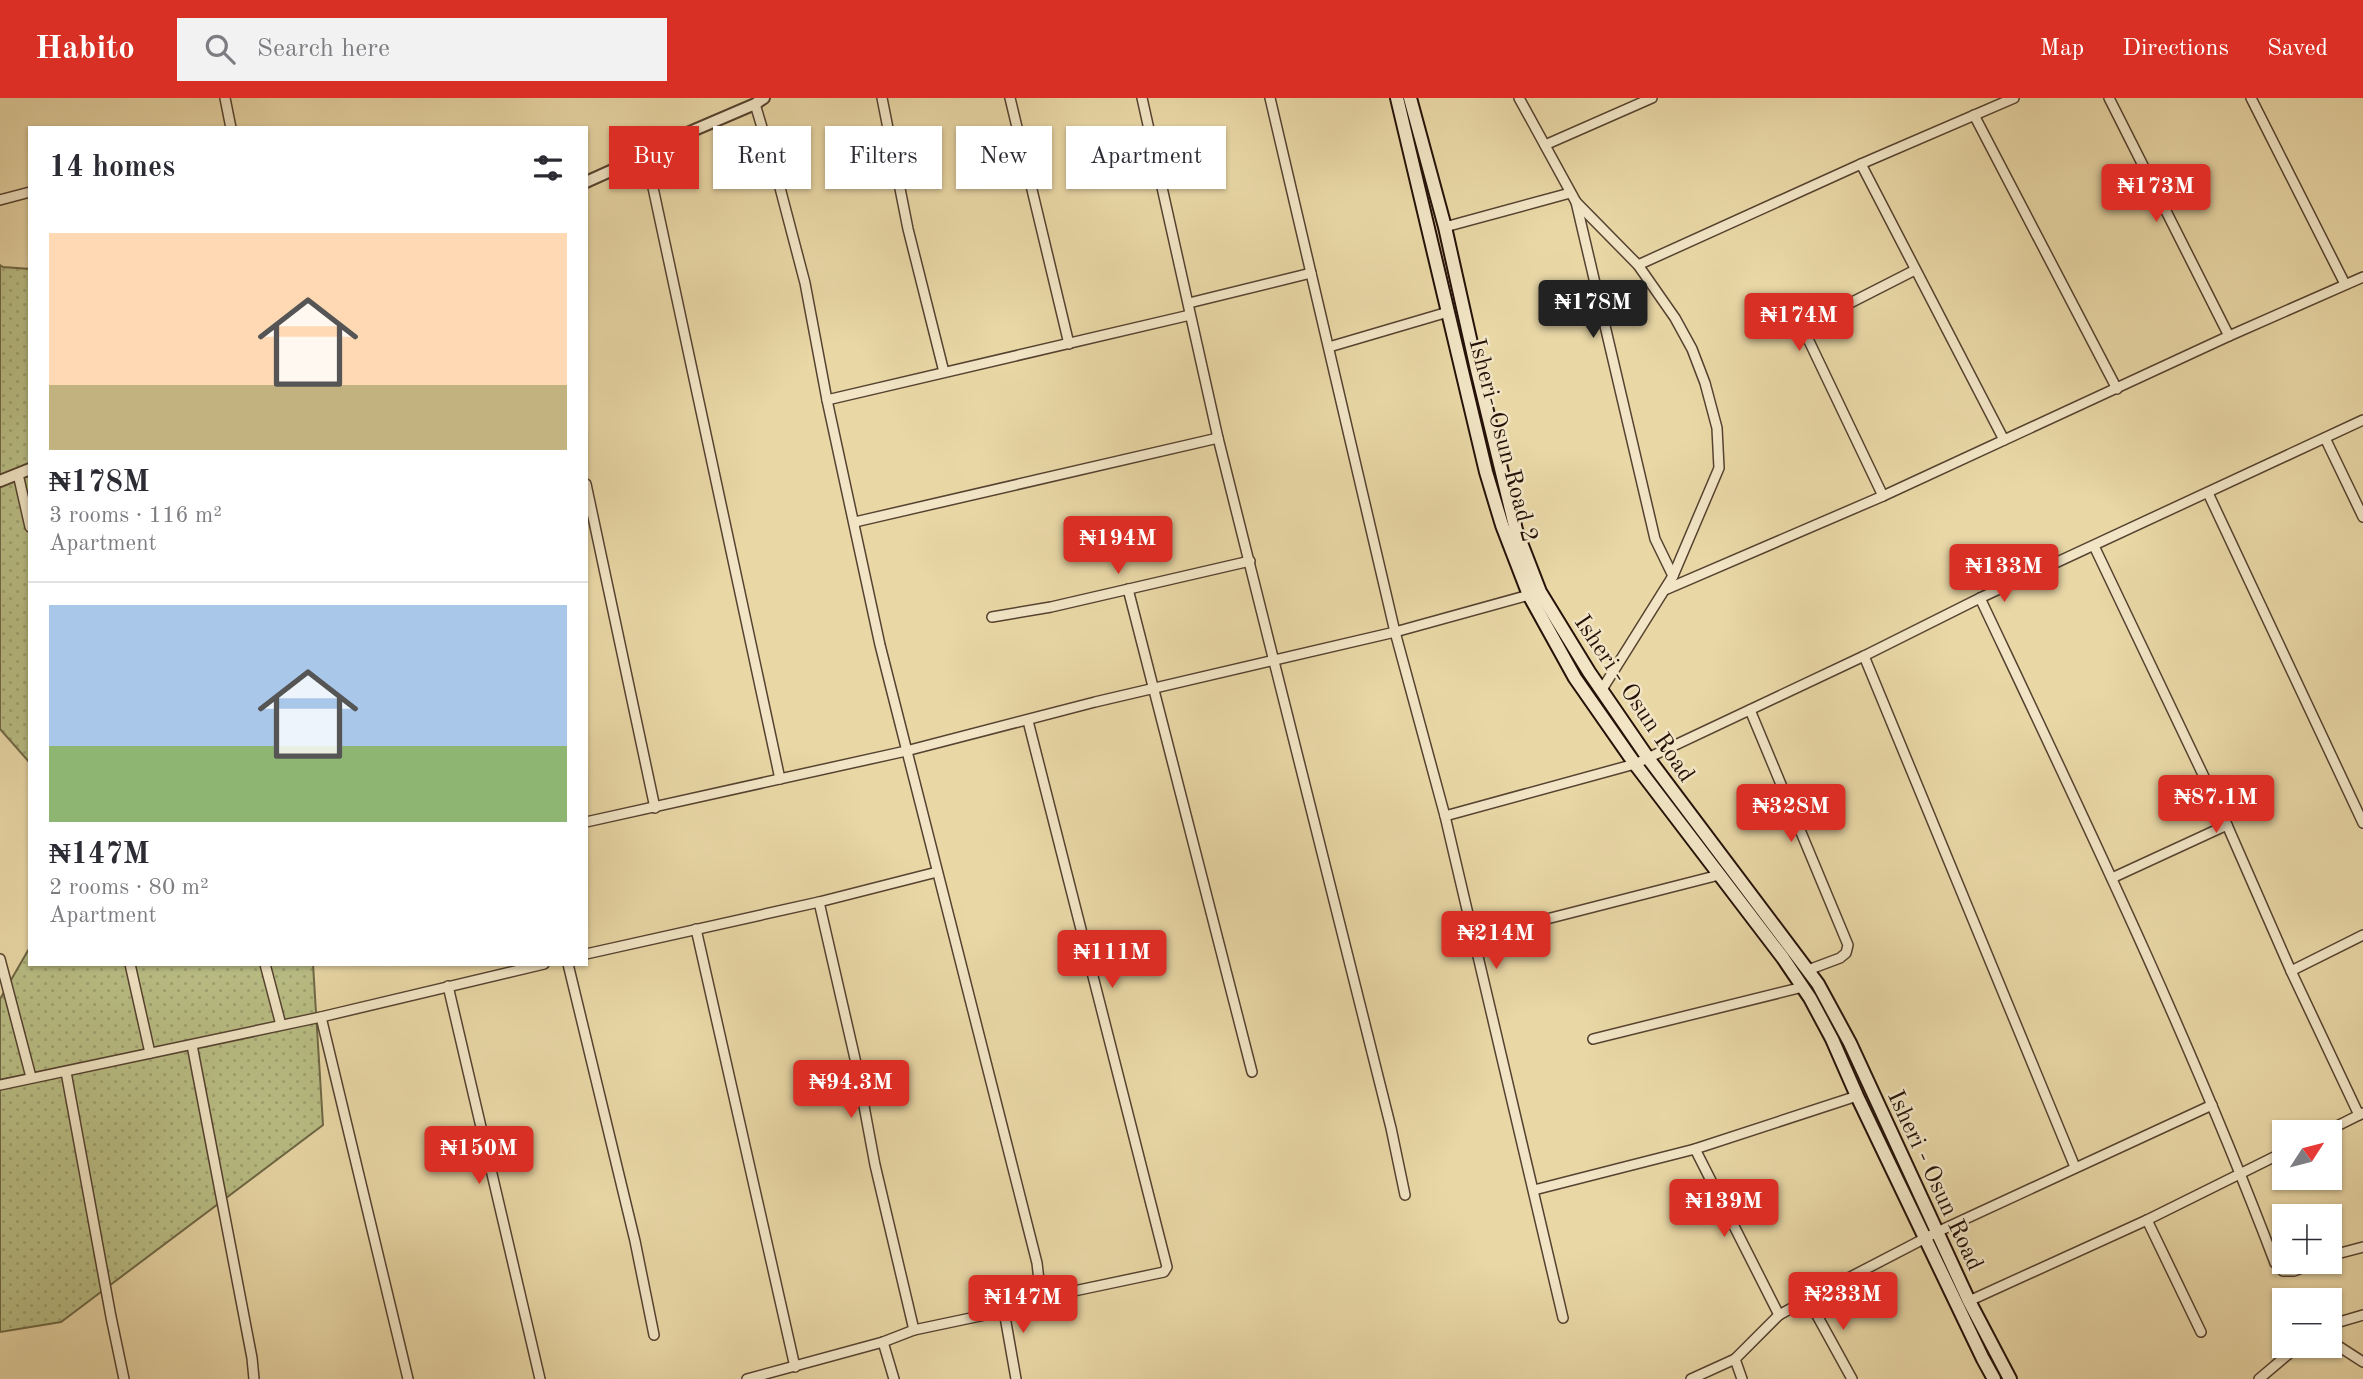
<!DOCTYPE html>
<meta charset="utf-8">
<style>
:root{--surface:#fff;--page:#f2f2f3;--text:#2b2b33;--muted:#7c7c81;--line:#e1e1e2;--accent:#d93025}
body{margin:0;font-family:"Old Standard TT",serif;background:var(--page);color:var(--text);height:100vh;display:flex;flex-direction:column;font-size:26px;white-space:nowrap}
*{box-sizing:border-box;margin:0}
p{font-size:23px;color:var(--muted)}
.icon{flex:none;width:38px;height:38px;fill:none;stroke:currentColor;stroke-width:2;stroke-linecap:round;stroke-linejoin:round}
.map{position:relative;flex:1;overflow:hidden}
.details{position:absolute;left:28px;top:28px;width:560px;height:840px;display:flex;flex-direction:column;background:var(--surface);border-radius:0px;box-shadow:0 2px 5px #0004}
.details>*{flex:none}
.hud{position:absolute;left:609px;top:28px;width:665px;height:63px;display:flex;gap:14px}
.needle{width:46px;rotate:54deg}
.tools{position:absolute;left:2272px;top:1022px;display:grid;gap:14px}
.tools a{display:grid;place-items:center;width:70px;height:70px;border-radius:0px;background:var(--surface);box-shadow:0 2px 5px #0004;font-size:35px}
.price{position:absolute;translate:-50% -60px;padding:0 16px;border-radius:7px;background:var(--accent);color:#fff;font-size:23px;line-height:46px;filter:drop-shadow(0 2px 4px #0008)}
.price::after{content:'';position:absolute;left:50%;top:42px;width:21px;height:16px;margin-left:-10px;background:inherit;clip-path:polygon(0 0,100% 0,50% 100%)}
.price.selected{background:#222;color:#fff}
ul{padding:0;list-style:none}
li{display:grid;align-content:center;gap:14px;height:371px;padding:0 21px}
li+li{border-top:2px solid var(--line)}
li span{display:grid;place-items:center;height:217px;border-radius:0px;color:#555}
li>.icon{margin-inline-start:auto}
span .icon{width:126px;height:126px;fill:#fffc;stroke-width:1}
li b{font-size:30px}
h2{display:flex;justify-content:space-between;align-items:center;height:84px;padding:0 21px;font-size:30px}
.chip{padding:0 24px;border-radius:0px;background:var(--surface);box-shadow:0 2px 5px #0004;font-size:24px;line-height:63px}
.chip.selected{background:var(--accent);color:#fff}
header{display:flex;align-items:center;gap:42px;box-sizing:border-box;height:98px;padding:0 35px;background:var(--accent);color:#fff}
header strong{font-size:33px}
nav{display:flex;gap:38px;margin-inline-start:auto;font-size:24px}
.search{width:490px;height:63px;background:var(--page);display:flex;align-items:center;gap:18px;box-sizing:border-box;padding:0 24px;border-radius:0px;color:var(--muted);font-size:26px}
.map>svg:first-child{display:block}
.grass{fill:url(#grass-dots);stroke:#6f6846;stroke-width:2}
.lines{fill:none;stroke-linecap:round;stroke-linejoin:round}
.minor-casing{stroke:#564230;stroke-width:12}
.tertiary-casing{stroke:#564230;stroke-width:14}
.secondary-casing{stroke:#251108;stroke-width:16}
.minor{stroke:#f1e5c5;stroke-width:9}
.tertiary{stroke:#f1e5c5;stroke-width:10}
.secondary{stroke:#f1e5c5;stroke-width:12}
.labels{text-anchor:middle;stroke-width:5;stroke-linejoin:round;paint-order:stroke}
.street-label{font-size:24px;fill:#251108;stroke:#f1e5c5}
</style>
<header>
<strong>Habito</strong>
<div class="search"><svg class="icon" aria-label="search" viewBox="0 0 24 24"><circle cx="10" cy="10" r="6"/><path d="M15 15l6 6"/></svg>Search here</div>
<nav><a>Map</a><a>Directions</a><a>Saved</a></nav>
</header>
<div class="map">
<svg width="2363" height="1281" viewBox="0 0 2363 1281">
<defs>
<pattern id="grass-dots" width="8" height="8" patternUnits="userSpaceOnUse" patternTransform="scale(1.75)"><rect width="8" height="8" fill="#b9be85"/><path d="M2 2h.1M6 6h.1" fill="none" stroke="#9fa271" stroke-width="1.8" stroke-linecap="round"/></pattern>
</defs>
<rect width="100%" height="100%" fill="#e9d7a6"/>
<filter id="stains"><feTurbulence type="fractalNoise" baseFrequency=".00286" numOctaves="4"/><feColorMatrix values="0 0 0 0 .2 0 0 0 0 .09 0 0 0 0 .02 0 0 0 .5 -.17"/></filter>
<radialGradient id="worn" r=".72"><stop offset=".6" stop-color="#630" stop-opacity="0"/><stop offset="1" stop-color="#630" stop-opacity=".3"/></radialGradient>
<g class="grass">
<path d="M0 167 3 169 30 171V665L0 631Z"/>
<path d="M30 849V866H313L323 1027 61 1224 0 1234V901Z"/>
</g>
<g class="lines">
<g class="minor-casing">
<g id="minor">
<path d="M225 0 231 30"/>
<path d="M882 0 908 131 944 274"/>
<path d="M1010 0 1069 246"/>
<path d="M1142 0 1218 340 1391 1030 1405 1097"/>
<path d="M1270 0 1395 534 1445 718 1563 1220"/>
<path d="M1519 0 1576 104 1655 441 1673 478"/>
<path d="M2109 0 2229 238"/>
<path d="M2251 0 2345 186"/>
<path d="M755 6 779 86 805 185 827 302 880 547 1037 1165 1041 1200"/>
<path d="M1974 17 2117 291"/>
<path d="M1545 47 1652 0"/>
<path d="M646 57 780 681"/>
<path d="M1861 66 2004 342"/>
<path d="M0 102 30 94"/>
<path d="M1576 104 1638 167 1675 220 1692 251 1705 285 1717 330 1719 370 1673 478 1601 593"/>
<path d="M1445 129 1570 95"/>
<path d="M1638 167 1861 66 2014 0"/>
<path d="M1189 205 1311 175"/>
<path d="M1329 249 1448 214"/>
<path d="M827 302 1190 217"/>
<path d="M2325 340 2363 419"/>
<path d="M18 376 30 429"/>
<path d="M586 386 655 710"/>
<path d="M2208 395 2363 725"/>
<path d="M1883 398 1809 243 1807 232 1811 225 1915 172"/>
<path d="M855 424 1218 340"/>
<path d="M2094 448 2227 727 2291 873 2359 1017"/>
<path d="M1128 491 1252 974"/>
<path d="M1667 491 1883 398 2229 238 2363 179"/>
<path d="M1980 500C2084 720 2189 938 2275 1165L2283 1173H2294L2317 1164"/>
<path d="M992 519 1051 509 1250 463"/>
<path d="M1864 558 2075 1069"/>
<path d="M1750 612 1848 847 1846 855 1840 860 1808 872"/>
<path d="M1445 718 1635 666 1864 558 1980 500 2363 322"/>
<path d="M586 724 906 653 1095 604 1395 534 1529 497"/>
<path d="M2112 780 2227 727"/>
<path d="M819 804 856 965 875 1067 914 1232"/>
<path d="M1535 824 1719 777"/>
<path d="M696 831 795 1269"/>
<path d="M586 856 819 804 937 774"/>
<path d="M0 861 31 979"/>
<path d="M130 866 150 955"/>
<path d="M265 866 281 927"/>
<path d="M568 866 635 1143 654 1237"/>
<path d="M2291 873 2363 837"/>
<path d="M448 888 540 1281"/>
<path d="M321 919 408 1281"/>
<path d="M1593 941 1803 889"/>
<path d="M192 947 252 1260 254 1281"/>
<path d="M66 974 111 1219 124 1281"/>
<path d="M0 987 321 919 544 866"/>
<path d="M2325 1034 2363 1015"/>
<path d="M1695 1051 1779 1217"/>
<path d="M1534 1092 1695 1051 1857 998"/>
<path d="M2147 1122 2201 1234"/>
<path d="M2329 1158 2363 1149"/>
<path d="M1808 1201 1852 1281"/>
<path d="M1969 1203 2147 1122 2284 1054"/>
<path d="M2329 1227 2363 1217"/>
<path d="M2329 1242 2363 1264"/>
<path d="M883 1244 894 1281"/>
<path d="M747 1281 883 1244 914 1232 1004 1213"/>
<path d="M1016 1281 1004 1213 1041 1200 1164 1174 1167 1169 1028 623"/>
<path d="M1691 1281 1735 1261"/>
<path d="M1742 1281 1735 1261 1779 1217 1808 1201 1937 1134 2212 1007"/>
<path d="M2259 1281 2298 1248"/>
</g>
</g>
<g class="tertiary-casing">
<g id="tertiary">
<path d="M586 84 646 57 671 42 755 6 764 0"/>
<path d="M0 383 30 371"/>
</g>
</g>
<g class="secondary-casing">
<g id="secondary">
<path d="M1397 0 1486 374 1502 427 1529 497 1575 580 1635 666 1783 860 1810 900 1832 941 1857 998 1983 1261 1994 1281"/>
<path d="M1410 0 1445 129 1477 272 1516 432 1540 494 1589 574 1648 660 1818 886 1850 945 1969 1203 2010 1281"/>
</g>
</g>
<use href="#minor" class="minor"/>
<use href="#tertiary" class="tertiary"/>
<use href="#secondary" class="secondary"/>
</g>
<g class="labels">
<g class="street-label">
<text transform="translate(1504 342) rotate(75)" y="8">Isheri- Osun Road 2</text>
<text transform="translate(1635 600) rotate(56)" y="8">Isheri - Osun Road</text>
<text transform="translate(1936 1082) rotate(65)" y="8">Isheri - Osun Road</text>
</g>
</g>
<rect width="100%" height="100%" filter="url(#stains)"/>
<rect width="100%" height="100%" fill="url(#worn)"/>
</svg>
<div class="tools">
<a><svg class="needle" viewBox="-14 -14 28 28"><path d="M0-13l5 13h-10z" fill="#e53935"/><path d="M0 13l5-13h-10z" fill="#7c7c81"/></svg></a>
<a>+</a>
<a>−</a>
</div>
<b class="price" style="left:2156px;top:126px">₦173M</b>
<b class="price selected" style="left:1593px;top:242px">₦178M</b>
<b class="price" style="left:1799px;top:255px">₦174M</b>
<b class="price" style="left:1118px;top:478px">₦194M</b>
<b class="price" style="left:2004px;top:506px">₦133M</b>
<b class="price" style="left:2216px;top:737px">₦87.1M</b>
<b class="price" style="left:1791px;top:746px">₦328M</b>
<b class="price" style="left:1496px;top:873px">₦214M</b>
<b class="price" style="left:1112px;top:892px">₦111M</b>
<b class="price" style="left:851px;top:1022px">₦94.3M</b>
<b class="price" style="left:479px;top:1088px">₦150M</b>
<b class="price" style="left:1724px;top:1141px">₦139M</b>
<b class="price" style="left:1843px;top:1234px">₦233M</b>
<b class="price" style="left:1023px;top:1237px">₦147M</b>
<div class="hud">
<a class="chip selected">Buy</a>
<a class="chip">Rent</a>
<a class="chip">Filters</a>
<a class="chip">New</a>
<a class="chip">Apartment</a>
</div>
<section class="details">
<h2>14 homes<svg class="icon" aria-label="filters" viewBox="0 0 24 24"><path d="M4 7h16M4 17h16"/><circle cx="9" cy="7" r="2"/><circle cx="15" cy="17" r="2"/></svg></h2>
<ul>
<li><span style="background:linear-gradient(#ffd9b3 70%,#c2b280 0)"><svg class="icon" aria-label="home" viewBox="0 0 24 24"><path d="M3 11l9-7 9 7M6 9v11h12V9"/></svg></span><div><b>₦178M</b><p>3 rooms · 116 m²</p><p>Apartment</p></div></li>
<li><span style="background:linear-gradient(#a9c7e8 65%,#8fb573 0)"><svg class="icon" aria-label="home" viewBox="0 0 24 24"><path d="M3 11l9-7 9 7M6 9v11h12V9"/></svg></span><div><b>₦147M</b><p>2 rooms · 80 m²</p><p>Apartment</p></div></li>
</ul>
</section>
</div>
